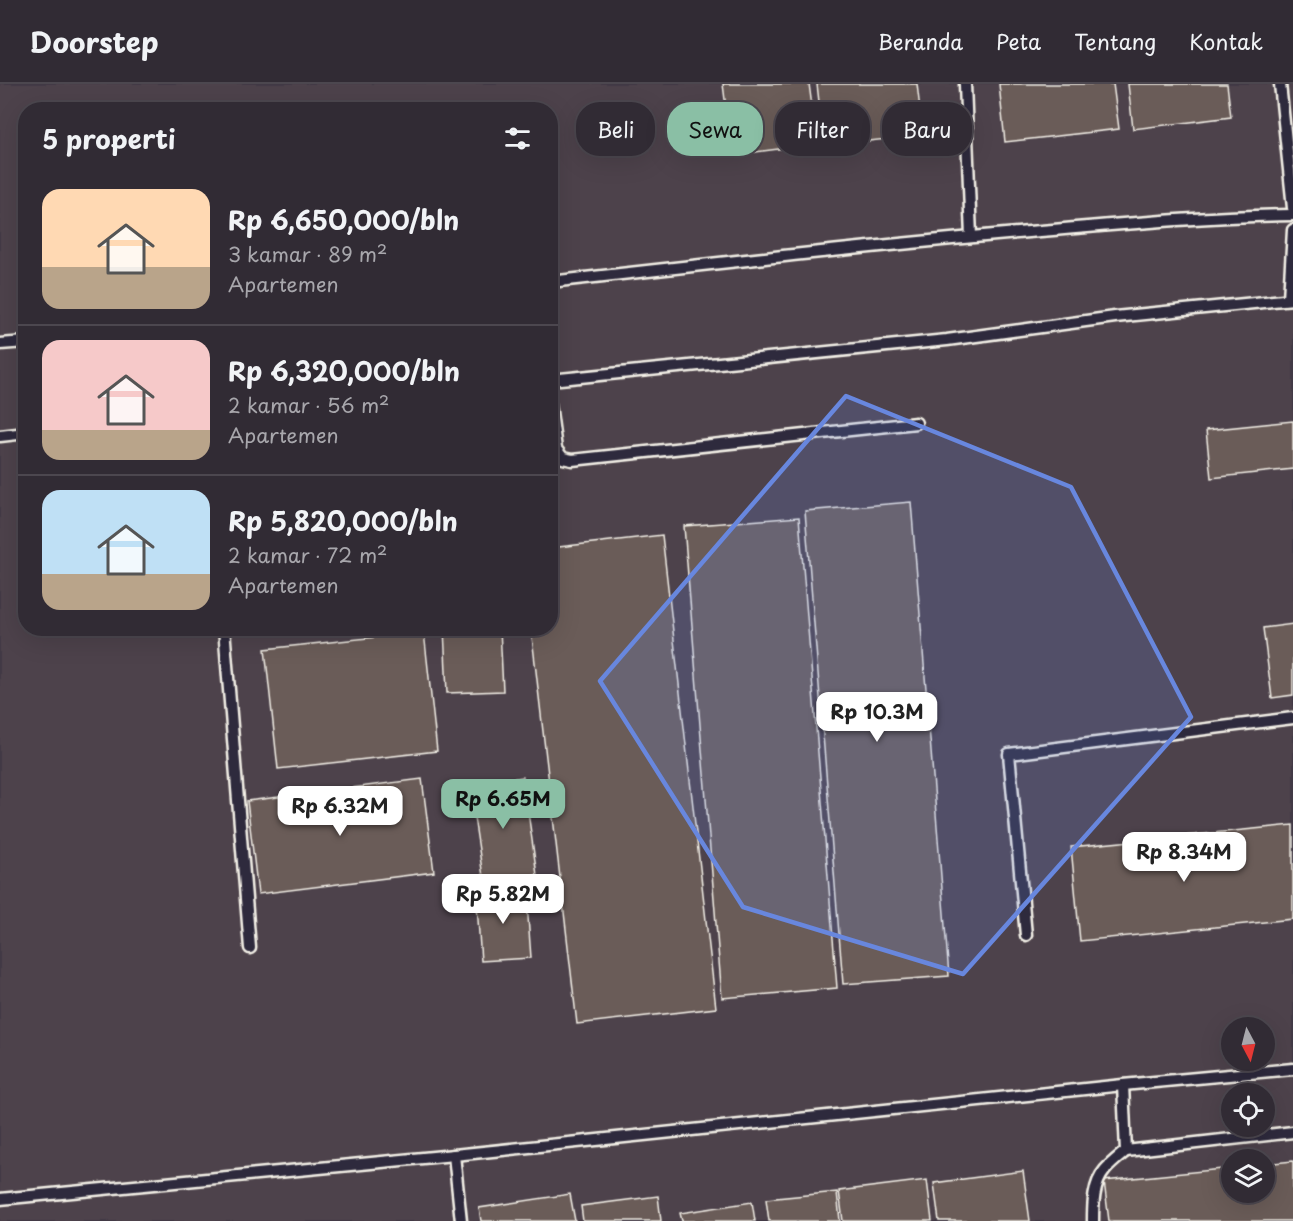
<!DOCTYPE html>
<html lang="id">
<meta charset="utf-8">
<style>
:root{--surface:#312b34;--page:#39333c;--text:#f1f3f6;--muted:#a8a7ac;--line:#4c474f;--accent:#8abfa5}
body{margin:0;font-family:"Playpen Sans",sans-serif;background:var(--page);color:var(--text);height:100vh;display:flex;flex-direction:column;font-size:22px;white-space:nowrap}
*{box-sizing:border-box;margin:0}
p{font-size:20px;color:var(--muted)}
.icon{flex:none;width:33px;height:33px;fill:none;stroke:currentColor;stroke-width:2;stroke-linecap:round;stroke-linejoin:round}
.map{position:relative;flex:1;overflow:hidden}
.panel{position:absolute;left:18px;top:18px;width:540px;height:534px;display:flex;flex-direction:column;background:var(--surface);border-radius:24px;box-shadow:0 6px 24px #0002,0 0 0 2px var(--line)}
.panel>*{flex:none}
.guide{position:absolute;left:576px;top:18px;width:570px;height:54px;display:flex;gap:12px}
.needle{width:39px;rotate:173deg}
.controls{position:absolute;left:1221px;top:933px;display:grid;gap:12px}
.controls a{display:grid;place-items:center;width:54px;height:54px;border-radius:50%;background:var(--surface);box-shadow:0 6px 24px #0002,0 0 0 2px var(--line);font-size:30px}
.price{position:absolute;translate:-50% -51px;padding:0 14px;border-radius:12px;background:#fff;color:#222;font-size:20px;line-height:39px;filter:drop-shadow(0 2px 3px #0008)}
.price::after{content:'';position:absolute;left:50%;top:36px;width:18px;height:14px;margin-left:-9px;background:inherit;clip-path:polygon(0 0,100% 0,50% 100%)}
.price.current{background:var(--accent);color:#111}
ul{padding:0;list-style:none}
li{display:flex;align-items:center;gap:18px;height:150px;padding:0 24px}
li+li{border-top:2px solid var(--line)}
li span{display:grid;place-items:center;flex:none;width:168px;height:120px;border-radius:18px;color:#555}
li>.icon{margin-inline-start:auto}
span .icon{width:72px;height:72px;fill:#fffc;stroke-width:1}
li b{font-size:26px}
h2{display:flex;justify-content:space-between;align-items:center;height:72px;padding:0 24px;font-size:26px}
.tag{padding:0 21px;border-radius:24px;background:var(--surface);box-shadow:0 6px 24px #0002,0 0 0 2px var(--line);font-size:21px;line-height:54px}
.tag.current{background:var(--accent);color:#111}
header{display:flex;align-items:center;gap:36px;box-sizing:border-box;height:84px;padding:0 30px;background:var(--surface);border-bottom:2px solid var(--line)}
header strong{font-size:28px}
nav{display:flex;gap:33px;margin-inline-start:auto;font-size:21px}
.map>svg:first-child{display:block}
.built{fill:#4e434b;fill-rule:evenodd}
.building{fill:#6b5b59;stroke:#f4f1e8;stroke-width:1.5}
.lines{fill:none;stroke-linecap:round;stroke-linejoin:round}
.lane-casing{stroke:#f4f1e8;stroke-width:15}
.lane{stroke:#2f2a3d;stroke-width:10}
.marked{fill:#6887de;fill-opacity:0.2;stroke:#6887de;stroke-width:4.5;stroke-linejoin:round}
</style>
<header>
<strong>Doorstep</strong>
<nav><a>Beranda</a><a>Peta</a><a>Tentang</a><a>Kontak</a></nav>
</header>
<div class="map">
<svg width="1293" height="1137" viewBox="0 0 1293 1137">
<rect width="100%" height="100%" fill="#413945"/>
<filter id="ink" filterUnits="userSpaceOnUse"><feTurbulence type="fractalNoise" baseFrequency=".0167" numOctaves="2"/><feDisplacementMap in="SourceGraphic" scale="12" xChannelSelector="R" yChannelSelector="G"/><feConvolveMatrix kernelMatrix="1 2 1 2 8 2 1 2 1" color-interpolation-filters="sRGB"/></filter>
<g filter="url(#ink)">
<path class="built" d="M0 0H1293V1137H0ZM26 26H550V544H26ZM1232 944H1264V976H1232ZM1232 1010H1264V1042H1232ZM1232 1076H1264V1108H1232Z"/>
<g class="building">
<path d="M723 0H809L817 60 732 71Z"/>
<path d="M817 0H917L923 51 824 62Z"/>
<path d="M999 0H1113L1119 45 1005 58Z"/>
<path d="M1128 0H1227L1231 33 1133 45Z"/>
<path d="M1293 337V385L1211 394 1206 346Z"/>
<path d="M911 418 949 892 843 900 805 427Z"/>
<path d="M799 433 837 904 722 914 684 442Z"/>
<path d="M662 451 716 924 577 940 531 544H550V464Z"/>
<path d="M1293 540V611L1272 614 1263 544Z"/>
<path d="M444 544H500L503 607 447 609Z"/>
<path d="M424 548 437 667 278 685 265 565Z"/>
<path d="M523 693 537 791 484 799 469 700Z"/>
<path d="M422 695 434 788 258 810 247 717Z"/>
<path d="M1293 741V835L1080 857 1071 763Z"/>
<path d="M526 805 531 874 481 877 476 808Z"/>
<path d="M1293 1077V1137H1109L1104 1097 1232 1084V1108H1264V1080Z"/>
<path d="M1023 1087 1030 1137H939L934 1099Z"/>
<path d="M927 1096 932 1137H843L839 1107Z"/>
<path d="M837 1108 840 1137H769L766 1115Z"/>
<path d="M570 1110 575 1137H481L479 1124Z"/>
<path d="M658 1112 661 1137H583L581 1122Z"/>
<path d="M752 1118 755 1137H682L680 1129Z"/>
</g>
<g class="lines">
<g class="lane-casing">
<g id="lane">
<path d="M965 0 971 153"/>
<path d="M1280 0 1293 124"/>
<path d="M550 198C718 179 885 160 1053 146 1133 139 1213 132 1293 131"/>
<path d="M1289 215 1293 146"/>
<path d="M0 260 26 258"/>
<path d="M550 296 947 256 1115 233 1293 215"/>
<path d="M550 320 556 365 563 374 572 376 916 339"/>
<path d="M0 352 26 349"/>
<path d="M224 544 250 864"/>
<path d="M1026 851 1009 670 1293 634"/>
<path d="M1126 1067 1293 1048"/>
<path d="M454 1071 461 1137"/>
<path d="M0 1115 454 1071 1123 1001 1293 985"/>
<path d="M1093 1137C1093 1121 1093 1100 1105 1086 1111 1079 1119 1073 1126 1067L1123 1001"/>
</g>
</g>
<use href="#lane" class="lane"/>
</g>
</g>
<path class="marked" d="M846 312 1071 403 1191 633 963 890 743 823 600 597Z"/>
</svg>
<div class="controls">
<a><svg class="needle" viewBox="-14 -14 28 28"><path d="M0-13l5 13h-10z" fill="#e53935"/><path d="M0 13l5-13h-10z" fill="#a8a7ac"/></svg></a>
<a><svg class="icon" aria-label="locate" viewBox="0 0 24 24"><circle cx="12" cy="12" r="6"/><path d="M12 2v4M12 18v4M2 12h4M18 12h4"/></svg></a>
<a><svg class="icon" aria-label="layers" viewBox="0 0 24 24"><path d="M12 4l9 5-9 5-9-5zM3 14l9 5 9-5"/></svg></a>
</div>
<b class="price" style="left:877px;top:659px">Rp 10.3M</b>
<b class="price current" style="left:503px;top:746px">Rp 6.65M</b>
<b class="price" style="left:340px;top:753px">Rp 6.32M</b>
<b class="price" style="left:1184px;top:799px">Rp 8.34M</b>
<b class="price" style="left:503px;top:841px">Rp 5.82M</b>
<div class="guide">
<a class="tag">Beli</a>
<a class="tag current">Sewa</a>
<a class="tag">Filter</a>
<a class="tag">Baru</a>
</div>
<section class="panel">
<h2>5 properti<svg class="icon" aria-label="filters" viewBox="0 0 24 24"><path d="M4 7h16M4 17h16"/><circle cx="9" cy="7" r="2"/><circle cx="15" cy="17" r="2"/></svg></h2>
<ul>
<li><span style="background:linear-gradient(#ffd9b3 65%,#b9a48a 0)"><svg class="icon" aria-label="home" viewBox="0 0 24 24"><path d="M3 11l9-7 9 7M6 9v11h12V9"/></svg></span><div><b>Rp 6,650,000/bln</b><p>3 kamar · 89 m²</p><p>Apartemen</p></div></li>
<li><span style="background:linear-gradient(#f6c9c9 75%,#b9a48a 0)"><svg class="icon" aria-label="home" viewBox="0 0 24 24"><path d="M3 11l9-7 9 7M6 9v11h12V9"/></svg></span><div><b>Rp 6,320,000/bln</b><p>2 kamar · 56 m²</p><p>Apartemen</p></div></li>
<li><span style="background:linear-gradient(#bfe0f5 70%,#b9a48a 0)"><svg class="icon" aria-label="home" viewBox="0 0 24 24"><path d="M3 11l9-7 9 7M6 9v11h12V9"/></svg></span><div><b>Rp 5,820,000/bln</b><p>2 kamar · 72 m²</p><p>Apartemen</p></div></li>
</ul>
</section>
</div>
